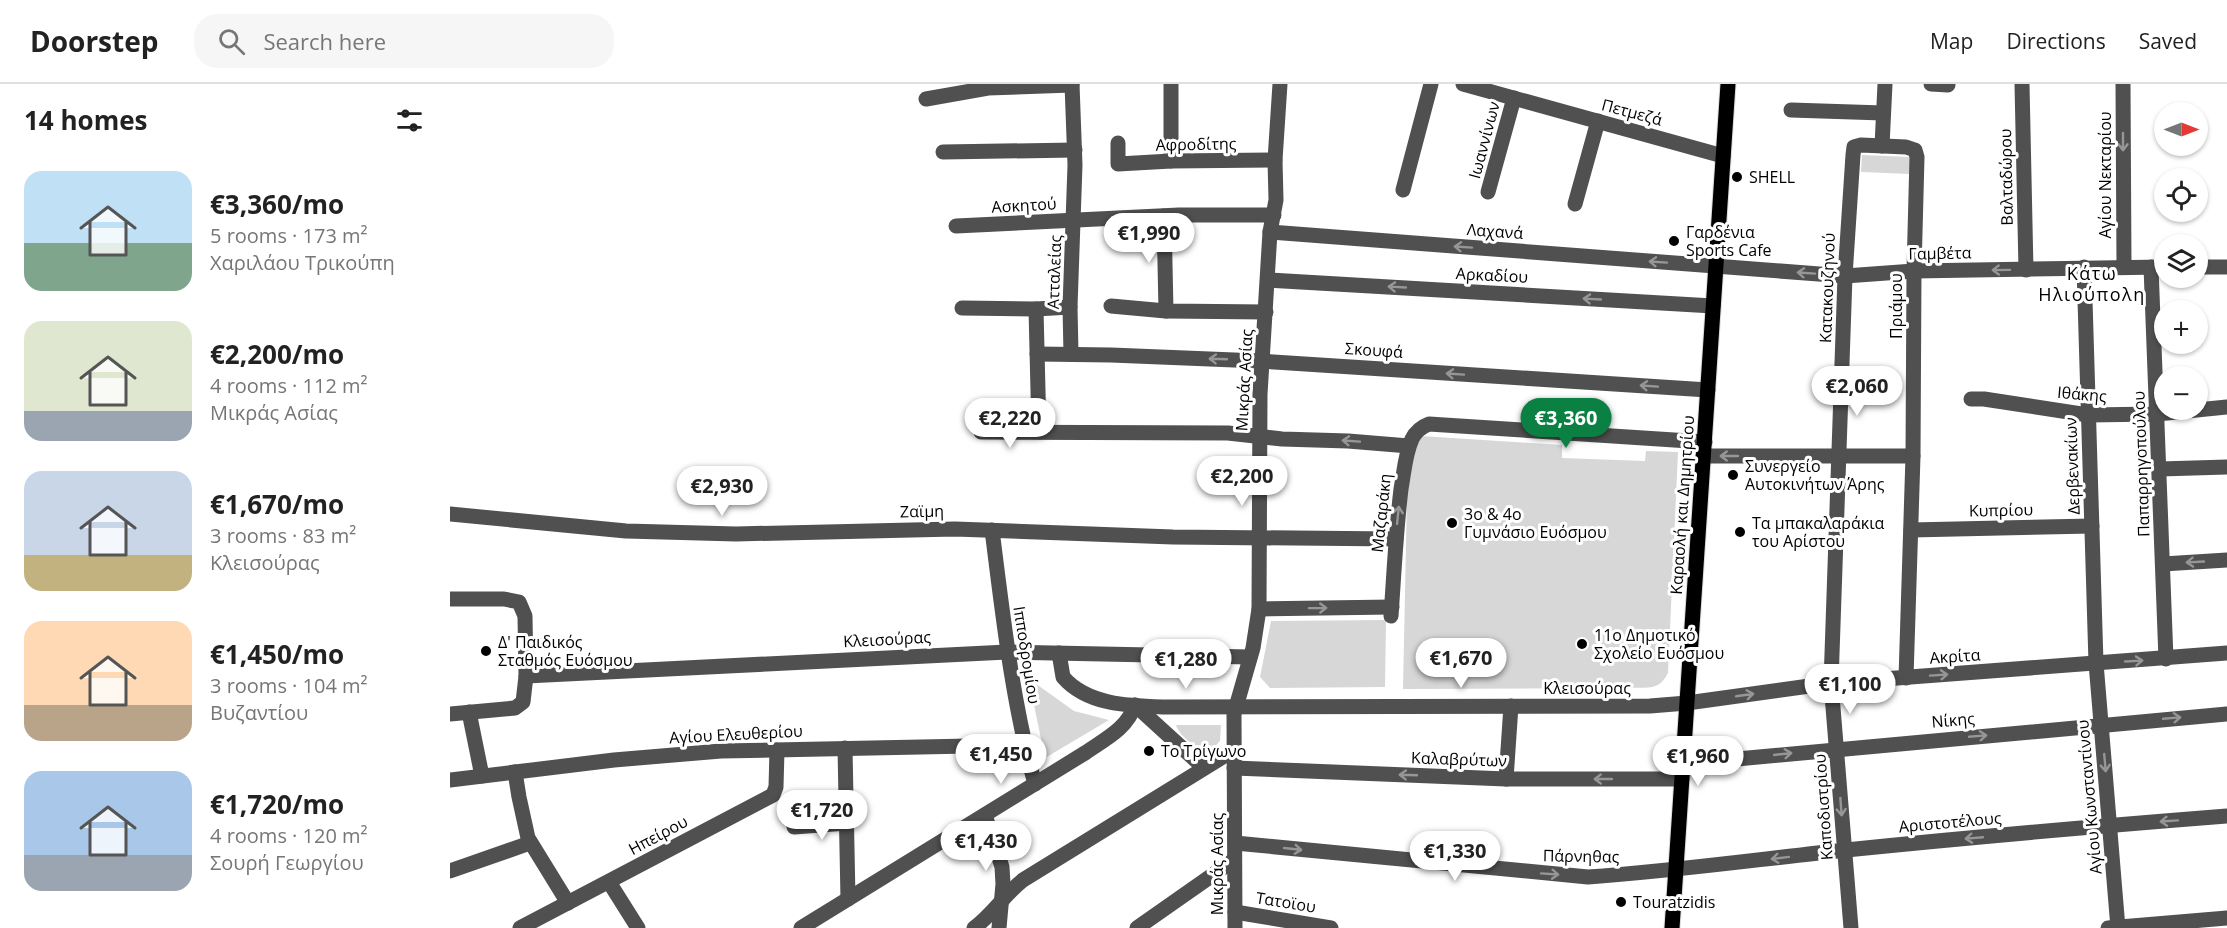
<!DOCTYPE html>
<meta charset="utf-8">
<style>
:root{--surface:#fff;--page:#f6f6f6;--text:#222;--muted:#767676;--line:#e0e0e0;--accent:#0b8043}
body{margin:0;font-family:"Open Sans",sans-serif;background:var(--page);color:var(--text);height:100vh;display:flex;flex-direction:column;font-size:22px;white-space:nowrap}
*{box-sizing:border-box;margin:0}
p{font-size:20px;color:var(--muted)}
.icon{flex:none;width:33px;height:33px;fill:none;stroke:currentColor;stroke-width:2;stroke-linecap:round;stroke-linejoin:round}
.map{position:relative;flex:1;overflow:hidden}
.sheet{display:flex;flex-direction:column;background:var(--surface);width:450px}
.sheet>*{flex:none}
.needle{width:39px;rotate:90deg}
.tools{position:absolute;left:1704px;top:18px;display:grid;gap:12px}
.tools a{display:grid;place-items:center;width:54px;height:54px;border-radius:50%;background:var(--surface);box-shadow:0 2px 4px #0004;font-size:30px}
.price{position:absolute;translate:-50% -51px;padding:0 14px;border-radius:21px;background:#fff;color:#222;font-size:20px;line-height:39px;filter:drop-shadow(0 2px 3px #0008)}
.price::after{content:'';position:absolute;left:50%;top:36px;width:18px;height:14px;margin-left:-9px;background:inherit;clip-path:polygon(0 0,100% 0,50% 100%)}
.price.active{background:var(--accent);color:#fff}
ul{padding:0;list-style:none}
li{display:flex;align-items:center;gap:18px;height:150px;padding:0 24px}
li span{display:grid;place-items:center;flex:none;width:168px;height:120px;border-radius:18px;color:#555}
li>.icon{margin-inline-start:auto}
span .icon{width:72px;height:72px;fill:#fffc;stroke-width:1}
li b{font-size:26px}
h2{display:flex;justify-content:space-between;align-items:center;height:72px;padding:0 24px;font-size:26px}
header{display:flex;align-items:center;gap:36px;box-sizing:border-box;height:84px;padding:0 30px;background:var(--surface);border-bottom:2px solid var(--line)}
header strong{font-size:28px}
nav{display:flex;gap:33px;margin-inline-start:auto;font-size:21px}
.search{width:420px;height:54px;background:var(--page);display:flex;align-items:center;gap:15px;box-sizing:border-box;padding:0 21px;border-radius:24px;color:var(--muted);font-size:22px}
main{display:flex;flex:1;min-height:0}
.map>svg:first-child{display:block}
.green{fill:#d7d7d7}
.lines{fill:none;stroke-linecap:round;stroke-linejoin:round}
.major-casing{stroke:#dbdbdb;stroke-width:17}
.minor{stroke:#505050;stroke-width:15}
.major{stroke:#000;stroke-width:15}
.oneway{stroke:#969696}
.poi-dot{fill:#000;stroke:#fff;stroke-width:2}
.labels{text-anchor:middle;stroke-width:6;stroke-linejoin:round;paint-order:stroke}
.street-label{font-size:16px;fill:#000;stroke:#fff}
.poi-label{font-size:16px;fill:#000;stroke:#fff;text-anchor:start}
.neighbourhood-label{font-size:18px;letter-spacing:1.5px;fill:#000;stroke:#fff}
</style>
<header>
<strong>Doorstep</strong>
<div class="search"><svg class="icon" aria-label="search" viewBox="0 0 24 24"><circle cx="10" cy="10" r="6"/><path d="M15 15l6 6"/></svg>Search here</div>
<nav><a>Map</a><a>Directions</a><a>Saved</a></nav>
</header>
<main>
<section class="sheet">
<h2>14 homes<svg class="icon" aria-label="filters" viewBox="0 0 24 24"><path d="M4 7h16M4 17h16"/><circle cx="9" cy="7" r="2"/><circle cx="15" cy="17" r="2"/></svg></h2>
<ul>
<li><span style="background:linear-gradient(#bfe0f5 60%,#7fa58c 0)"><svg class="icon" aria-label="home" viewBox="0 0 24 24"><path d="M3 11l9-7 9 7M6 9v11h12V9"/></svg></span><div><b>€3,360/mo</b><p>5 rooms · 173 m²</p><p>Χαριλάου Τρικούπη</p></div></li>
<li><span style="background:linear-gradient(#dfe7d0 75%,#9aa5b1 0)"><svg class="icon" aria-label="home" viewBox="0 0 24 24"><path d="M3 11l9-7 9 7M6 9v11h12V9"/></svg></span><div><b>€2,200/mo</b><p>4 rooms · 112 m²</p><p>Μικράς Ασίας</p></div></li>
<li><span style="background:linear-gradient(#c9d6e8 70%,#c2b280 0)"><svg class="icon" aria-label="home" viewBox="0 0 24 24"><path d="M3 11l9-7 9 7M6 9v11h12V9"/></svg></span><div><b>€1,670/mo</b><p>3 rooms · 83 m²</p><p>Κλεισούρας</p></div></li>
<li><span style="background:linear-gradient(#ffd9b3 70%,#b9a48a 0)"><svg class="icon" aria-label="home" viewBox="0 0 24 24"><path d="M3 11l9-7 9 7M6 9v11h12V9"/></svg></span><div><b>€1,450/mo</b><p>3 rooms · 104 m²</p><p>Βυζαντίου</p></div></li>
<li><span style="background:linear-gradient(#a9c7e8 70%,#9aa5b1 0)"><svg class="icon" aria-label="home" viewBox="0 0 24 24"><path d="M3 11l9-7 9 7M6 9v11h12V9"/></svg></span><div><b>€1,720/mo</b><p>4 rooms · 120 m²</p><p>Σουρή Γεωργίου</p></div></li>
</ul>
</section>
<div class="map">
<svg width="1777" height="844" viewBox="0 0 1777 844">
<rect width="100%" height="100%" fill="#fff"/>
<g class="green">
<path d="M1412 71 1461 73 1460 90 1411 88Z"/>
<path d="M971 352 1112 361V374L1195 377 1196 367 1228 368 1218 589C1209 607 1198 603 1180 604L953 605 957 413 963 370Z"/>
<path d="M936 536 935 603 820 604 810 593 821 537Z"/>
<path d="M579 597 589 602 624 627 659 636 595 674Z"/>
<path d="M726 641H771L770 657C766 661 763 666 757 666 746 666 729 651 726 641Z"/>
</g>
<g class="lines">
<g class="major-casing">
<path id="major" d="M1222 844 1278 0"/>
</g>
<g class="minor">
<path d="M1013 0 1273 72"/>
<path d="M1481 0 1498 1"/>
<path d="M1572 0 1576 186"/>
<path d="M1673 0 1674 182"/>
<path d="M476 15 538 4 622 1"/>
<path d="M1341 26 1433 29"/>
<path d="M668 59V80L721 77 825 76"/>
<path d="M1432 62 1435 0"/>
<path d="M493 68 625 66"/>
<path d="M721 77V0"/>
<path d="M953 106 981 0"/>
<path d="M1038 108 1064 14"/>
<path d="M1125 120 1148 37"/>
<path d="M714 132 716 227"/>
<path d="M506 142 729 131H824"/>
<path d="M820 148 1395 192 1464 187 1714 183"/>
<path d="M1634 183 1646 579 1668 844"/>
<path d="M1701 183 1716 575"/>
<path d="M1748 183H1777"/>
<path d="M818 196 1263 222"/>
<path d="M661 222 716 227 816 228"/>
<path d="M512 224 586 225 620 223"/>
<path d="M586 225 589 348"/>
<path d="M587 270 661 271 809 277 1258 306"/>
<path d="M621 270 620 223 625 81 622 0"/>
<path d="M1521 315H1534L1638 331 1707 330 1777 323"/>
<path d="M531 348 778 349 832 355 898 357 959 362"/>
<path d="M1253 372H1463"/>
<path d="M1710 385 1777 383"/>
<path d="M0 430 176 447 286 450 505 445 723 453 946 455"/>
<path d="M542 446C553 532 562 617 585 700"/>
<path d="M1461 446 1642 442"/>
<path d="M1713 480 1777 476"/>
<path d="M0 515H54L69 518 75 532 76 592 73 618 65 624 0 630"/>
<path d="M809 525 942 523"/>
<path d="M941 532C944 489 946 447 951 405 954 389 955 370 962 355 966 347 971 343 979 340L1255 358"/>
<path d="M609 569 613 593C638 622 682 622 717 623L1200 622 1237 619 1381 599 1777 569"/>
<path d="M76 592 557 568 800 573"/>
<path d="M685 621 753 683"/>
<path d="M19 628 32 692"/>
<path d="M395 664 398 815"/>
<path d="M1233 680 1777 630"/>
<path d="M784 684 1056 695H1232"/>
<path d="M65 688 69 713 78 754 118 819"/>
<path d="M1056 695 1061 622"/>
<path d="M0 696 164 676 271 667 574 661"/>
<path d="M535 731 552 783 553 800 549 844"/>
<path d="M344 743 397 739"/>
<path d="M785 759 1138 793C1225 787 1310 775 1396 766 1523 753 1650 742 1777 732"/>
<path d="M0 787 80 759"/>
<path d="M159 798 188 844"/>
<path d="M785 828 881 844"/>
<path d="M70 844 323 711 326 703 327 666"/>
<path d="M351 844 635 669C655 655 677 645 685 621"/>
<path d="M524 844C543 830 555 810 573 796L784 666"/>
<path d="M687 844 784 776"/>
<path d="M785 844 784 630 803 564 809 525 810 310 820 148 826 116 825 76 830 0"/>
<path d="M1401 844 1381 599 1395 192 1403 71 1404 63 1411 61 1456 63 1465 66 1467 73 1464 187 1463 372 1456 594"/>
<path d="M1658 844 1777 834"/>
</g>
<use href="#major" class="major"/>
</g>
<defs><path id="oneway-shaft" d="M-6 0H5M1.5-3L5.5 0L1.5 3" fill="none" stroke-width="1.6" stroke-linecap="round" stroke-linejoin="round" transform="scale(1.5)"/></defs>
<g class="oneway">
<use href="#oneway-shaft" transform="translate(1673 58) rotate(90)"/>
<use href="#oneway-shaft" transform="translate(1013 163) rotate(-176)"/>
<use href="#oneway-shaft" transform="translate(1208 178) rotate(-176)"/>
<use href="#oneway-shaft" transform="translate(1551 186) rotate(179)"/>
<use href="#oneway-shaft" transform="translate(1356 189) rotate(-176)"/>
<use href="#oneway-shaft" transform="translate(947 203) rotate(-177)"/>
<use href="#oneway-shaft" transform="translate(1142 215) rotate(-177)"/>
<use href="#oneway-shaft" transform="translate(768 275) rotate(-178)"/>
<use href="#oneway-shaft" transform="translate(1005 290) rotate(-176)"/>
<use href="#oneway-shaft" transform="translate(1199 302) rotate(-176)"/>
<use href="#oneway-shaft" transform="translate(901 357) rotate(-176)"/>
<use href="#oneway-shaft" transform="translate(1279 372) rotate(180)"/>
<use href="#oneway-shaft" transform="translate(948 431) rotate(-84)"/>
<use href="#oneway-shaft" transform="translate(1745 478) rotate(177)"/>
<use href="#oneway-shaft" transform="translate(868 524) rotate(-1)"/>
<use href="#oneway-shaft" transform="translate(1684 577) rotate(-3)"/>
<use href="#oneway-shaft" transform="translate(1489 591) rotate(-4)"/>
<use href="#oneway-shaft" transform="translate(1295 611) rotate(-8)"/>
<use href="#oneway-shaft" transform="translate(1722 634) rotate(-5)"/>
<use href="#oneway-shaft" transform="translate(1528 652) rotate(-5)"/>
<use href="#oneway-shaft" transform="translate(1333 670) rotate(-6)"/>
<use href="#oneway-shaft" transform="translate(1655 679) rotate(85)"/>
<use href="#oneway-shaft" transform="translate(958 691) rotate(-178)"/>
<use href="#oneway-shaft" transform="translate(1153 695) rotate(180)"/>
<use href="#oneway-shaft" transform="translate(1391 723) rotate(86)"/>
<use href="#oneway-shaft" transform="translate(1719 737) rotate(176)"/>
<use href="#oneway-shaft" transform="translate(1524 754) rotate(175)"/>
<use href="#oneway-shaft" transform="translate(843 765) rotate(6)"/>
<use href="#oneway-shaft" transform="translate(1330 774) rotate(173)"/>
<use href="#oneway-shaft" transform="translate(1100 790) rotate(4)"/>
</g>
<g class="poi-dot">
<circle cx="1287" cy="93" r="6"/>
<circle cx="1224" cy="157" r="6"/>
<circle cx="1283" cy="391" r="6"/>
<circle cx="1002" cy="439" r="6"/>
<circle cx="1290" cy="448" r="6"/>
<circle cx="1132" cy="560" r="6"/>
<circle cx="36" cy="567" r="6"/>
<circle cx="699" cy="667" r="6"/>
<circle cx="1171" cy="818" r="6"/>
</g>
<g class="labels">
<g class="street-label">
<text transform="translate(1182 28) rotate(15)" y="6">Πετμεζά</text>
<text transform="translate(1034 56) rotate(-75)" y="6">Ιωαννίνων</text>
<text transform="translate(746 60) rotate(-1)" y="6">Αφροδίτης</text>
<text transform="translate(1655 91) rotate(-90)" y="6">Αγίου Νεκταρίου</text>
<text transform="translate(1556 93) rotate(-91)" y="6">Βαλταδώρου</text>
<text transform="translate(574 121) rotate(-3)" y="6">Ασκητού</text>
<text transform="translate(1045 147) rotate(4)" y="6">Λαχανά</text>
<text transform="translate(1490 169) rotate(-1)" y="6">Γαμβέτα</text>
<text transform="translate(604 188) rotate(-88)" y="6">Ατταλείας</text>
<text transform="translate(1042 191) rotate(3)" y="6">Αρκαδίου</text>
<text transform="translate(1377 204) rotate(-88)" y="6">Κατακουζηνού</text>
<text transform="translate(1446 222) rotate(-90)" y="6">Πριάμου</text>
<text transform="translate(924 266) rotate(4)" y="6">Σκουφά</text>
<text transform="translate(794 296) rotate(-87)" y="6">Μικράς Ασίας</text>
<text transform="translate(1632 310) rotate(5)" y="6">Ιθάκης</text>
<text transform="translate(1691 380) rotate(-92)" y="6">Παπαρρηγοπούλου</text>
<text transform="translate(1622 382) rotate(-92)" y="6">Δερβενακίων</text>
<text transform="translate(1232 421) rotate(-86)" y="6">Καραολή και Δημητρίου</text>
<text transform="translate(1551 426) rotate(-1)" y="6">Κυπρίου</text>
<text transform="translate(472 427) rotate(-1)" y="6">Ζαϊμη</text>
<text transform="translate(931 429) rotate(-84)" y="6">Μαζαράκη</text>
<text transform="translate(437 555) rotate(-3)" y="6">Κλεισούρας</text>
<text transform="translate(577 571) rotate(81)" y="6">Ιπποδρομίου</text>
<text transform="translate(1505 572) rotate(-4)" y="6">Ακρίτα</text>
<text x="1137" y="610">Κλεισούρας</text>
<text transform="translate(1503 636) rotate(-5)" y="6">Νίκης</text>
<text transform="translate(286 650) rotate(-3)" y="6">Αγίου Ελευθερίου</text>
<text transform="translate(1009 675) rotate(2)" y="6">Καλαβρύτων</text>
<text transform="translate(1639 713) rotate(-95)" y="6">Αγίου Κωνσταντίνου</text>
<text transform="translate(1373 723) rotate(-94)" y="6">Καποδιστρίου</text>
<text transform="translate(1500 738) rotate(-5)" y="6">Αριστοτέλους</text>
<text transform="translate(208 751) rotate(-28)" y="6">Ηπείρου</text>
<text transform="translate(1131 772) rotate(1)" y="6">Πάρνηθας</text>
<text transform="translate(767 780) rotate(-90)" y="6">Μικράς Ασίας</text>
<text transform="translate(836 818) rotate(9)" y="6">Τατοϊου</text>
</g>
<g class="poi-label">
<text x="1299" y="99">SHELL</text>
<text x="1236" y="154">Γαρδένια<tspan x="1236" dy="18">Sports Cafe</tspan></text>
<text x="1295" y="388">Συνεργείο<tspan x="1295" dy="18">Αυτοκινήτων Άρης</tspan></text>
<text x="1014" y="436">3ο &amp; 4ο<tspan x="1014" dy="18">Γυμνάσιο Ευόσμου</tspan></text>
<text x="1302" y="445">Τα μπακαλαράκια<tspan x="1302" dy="18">του Αρίστου</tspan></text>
<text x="1144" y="557">11ο Δημοτικό<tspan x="1144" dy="18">Σχολείο Ευόσμου</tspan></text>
<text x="48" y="564">Δ' Παιδικός<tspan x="48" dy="18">Σταθμός Ευόσμου</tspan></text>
<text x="711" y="673">Το Τρίγωνο</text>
<text x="1183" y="824">Touratzidis</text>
</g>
<g class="neighbourhood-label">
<text x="1642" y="196">Κάτω<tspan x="1642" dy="21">Ηλιούπολη</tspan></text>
</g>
</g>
</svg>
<div class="tools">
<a><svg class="needle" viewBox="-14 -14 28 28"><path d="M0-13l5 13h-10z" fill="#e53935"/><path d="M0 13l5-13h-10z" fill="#767676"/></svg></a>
<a><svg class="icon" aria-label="locate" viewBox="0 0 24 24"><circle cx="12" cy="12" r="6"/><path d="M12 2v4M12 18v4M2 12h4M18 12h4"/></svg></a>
<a><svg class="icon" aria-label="layers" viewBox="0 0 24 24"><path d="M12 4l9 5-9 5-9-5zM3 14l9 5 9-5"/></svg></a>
<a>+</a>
<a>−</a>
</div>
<b class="price" style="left:699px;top:180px">€1,990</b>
<b class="price" style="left:1407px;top:333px">€2,060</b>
<b class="price" style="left:560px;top:365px">€2,220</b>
<b class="price active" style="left:1116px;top:365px">€3,360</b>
<b class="price" style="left:792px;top:423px">€2,200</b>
<b class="price" style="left:272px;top:433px">€2,930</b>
<b class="price" style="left:1011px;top:605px">€1,670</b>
<b class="price" style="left:736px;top:606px">€1,280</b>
<b class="price" style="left:1400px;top:631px">€1,100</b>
<b class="price" style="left:551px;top:701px">€1,450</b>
<b class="price" style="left:1248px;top:703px">€1,960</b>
<b class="price" style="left:372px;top:757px">€1,720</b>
<b class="price" style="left:536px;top:788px">€1,430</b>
<b class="price" style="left:1005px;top:798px">€1,330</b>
</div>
</main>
